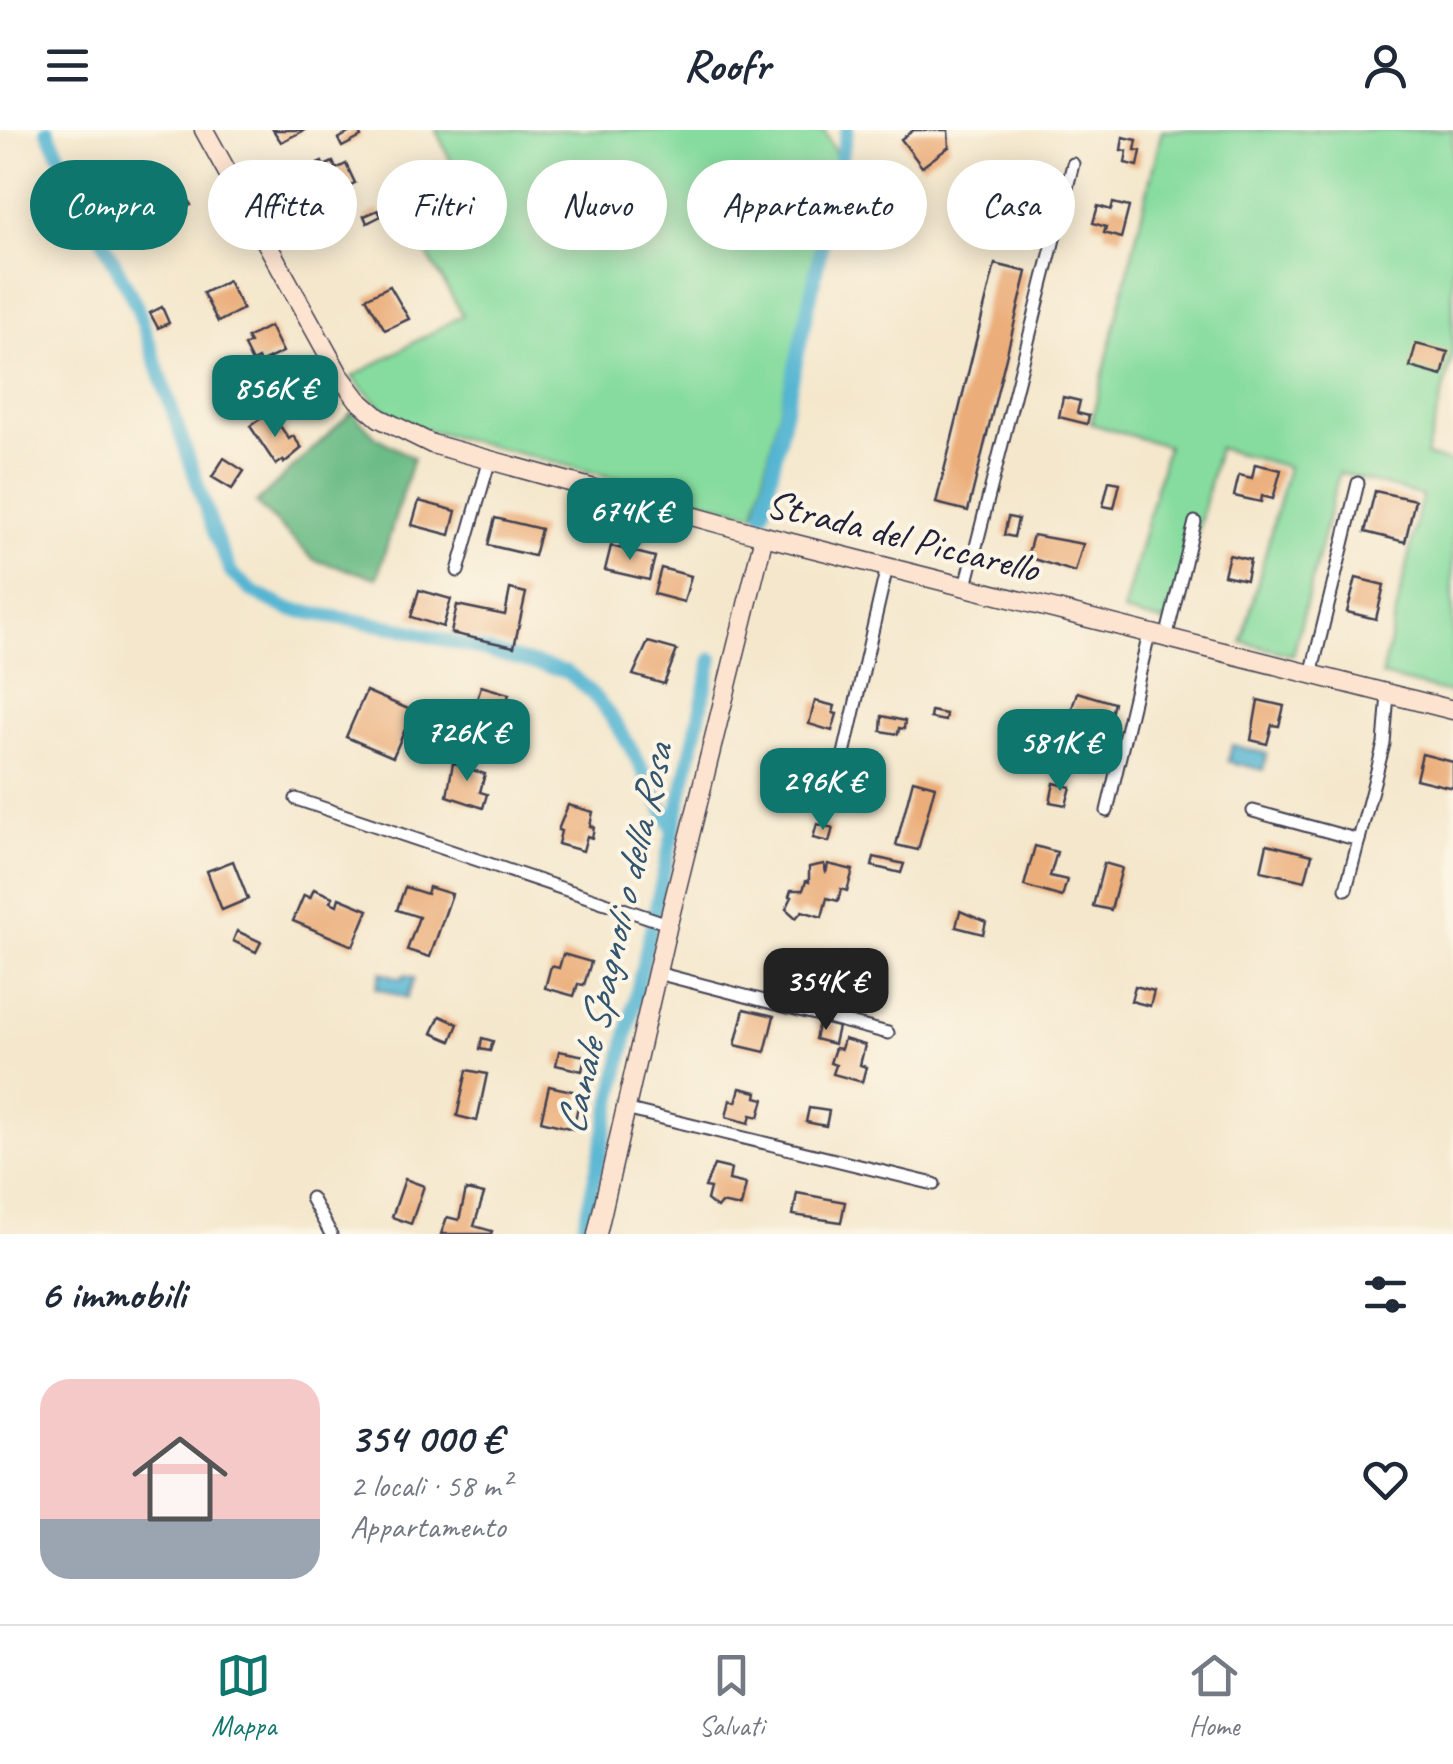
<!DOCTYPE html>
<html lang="it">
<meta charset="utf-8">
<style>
:root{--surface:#fff;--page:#f2f2f3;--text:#1f2937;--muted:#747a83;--line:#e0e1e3;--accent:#0f766e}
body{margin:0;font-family:Caveat,sans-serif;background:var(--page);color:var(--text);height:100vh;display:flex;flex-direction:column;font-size:38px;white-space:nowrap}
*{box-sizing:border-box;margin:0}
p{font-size:32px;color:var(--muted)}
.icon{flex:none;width:55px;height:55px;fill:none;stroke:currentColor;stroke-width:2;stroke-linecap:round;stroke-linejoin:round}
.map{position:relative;height:1104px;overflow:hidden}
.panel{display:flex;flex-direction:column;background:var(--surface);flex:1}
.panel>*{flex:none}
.banner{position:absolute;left:30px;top:30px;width:1395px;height:90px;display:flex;gap:20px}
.price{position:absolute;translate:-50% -85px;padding:0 22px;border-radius:20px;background:var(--accent);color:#fff;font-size:32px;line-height:65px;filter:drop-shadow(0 2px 5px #0008)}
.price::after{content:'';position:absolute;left:50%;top:60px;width:30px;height:22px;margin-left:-15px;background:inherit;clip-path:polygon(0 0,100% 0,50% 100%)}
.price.active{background:#222;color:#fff}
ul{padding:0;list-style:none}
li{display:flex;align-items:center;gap:30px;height:250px;padding:0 40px}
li+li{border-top:2px solid var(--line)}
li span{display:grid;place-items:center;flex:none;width:280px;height:200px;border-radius:30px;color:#555}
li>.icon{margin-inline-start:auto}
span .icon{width:120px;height:120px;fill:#fffc;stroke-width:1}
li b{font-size:42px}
h2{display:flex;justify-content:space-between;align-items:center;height:120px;padding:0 40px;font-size:42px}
.tag{padding:0 35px;border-radius:45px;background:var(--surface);box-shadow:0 5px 25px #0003;font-size:35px;line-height:90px}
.tag.active{background:var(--accent);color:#fff}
header{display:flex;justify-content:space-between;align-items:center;height:130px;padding:0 40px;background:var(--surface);font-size:45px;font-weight:800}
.menu{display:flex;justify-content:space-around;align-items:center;height:140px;border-top:2px solid var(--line);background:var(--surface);font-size:28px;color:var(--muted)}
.menu a{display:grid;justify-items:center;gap:5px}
.menu .active{color:var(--accent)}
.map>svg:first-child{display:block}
.green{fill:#86dc9f;stroke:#547f6d;stroke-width:2.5}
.forest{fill:#6cbc86;stroke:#476f60;stroke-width:2.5}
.water{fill:#54b5d2;stroke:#3b6c86;stroke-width:2.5}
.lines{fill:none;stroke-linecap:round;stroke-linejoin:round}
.canal{stroke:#54b5d2;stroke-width:14}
.building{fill:#ebad79;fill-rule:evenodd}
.street-casing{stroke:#424051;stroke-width:15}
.secondary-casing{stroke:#424051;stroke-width:21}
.street{stroke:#fff;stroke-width:11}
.secondary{stroke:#fde4d1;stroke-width:18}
.labels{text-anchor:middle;stroke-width:8;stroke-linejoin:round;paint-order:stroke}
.street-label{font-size:40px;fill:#22223b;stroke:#fcf5e5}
.water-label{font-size:42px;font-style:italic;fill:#345570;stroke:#fcf5e5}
</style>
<header><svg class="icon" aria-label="menu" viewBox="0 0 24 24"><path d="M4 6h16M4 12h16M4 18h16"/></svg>Roofr<svg class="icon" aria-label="person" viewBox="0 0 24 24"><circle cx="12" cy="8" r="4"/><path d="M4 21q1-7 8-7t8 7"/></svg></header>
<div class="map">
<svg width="1453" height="1104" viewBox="0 0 1453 1104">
<rect width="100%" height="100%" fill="#fcf5e5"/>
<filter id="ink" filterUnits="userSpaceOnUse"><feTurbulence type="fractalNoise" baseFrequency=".01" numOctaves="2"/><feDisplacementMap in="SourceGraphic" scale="20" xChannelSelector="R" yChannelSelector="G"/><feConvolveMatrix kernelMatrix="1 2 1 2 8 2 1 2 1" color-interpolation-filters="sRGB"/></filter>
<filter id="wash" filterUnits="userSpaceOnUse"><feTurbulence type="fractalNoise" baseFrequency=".0048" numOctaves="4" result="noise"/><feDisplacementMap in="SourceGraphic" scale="40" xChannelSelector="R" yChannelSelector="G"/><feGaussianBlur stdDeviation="2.25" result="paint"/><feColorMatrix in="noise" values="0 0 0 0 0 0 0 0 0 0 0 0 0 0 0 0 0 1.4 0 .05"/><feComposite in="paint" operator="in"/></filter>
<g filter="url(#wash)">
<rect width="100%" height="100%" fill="#f4e7cc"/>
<g class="green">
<path d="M436 0H824L838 29 755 384 412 296 380 276 352 247 463 185 396 72 455 40Z"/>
<path d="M1162 0H1453V223L1426 326 1453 333V564L1382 546 1422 366 1339 343 1293 525 1242 512 1288 337 1218 318 1175 495 1123 482 1167 316 1091 294Z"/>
</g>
<path class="forest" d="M352 282 376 307 413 328 377 448 314 430 256 373Z"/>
<g class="water">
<path d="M1232 615 1267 624 1263 640 1228 631Z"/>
<path d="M381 842 402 849 404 845 414 848 407 868 376 858Z"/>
</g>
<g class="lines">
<g class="canal">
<path d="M47 0 137 177 216 408 232 444 253 462 288 479 399 498 567 542C619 579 643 644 673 699"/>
<path d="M763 383 847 0"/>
<path d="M582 1104 712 529"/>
</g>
</g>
<g id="blocks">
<g class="building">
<path d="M273 0H305L281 12Z"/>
<path d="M354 0H358L361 7 342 17 338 9Z"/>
<path d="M914 0H948L949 17 922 37 901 9Z"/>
<path d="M1123 7 1137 10 1135 20 1141 21 1138 36 1125 33 1127 21 1121 20Z"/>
<path d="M322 32 324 36 333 32 336 39 346 34 355 53 338 61 341 67 324 79 320 70 311 75 299 43ZM326 49 332 60 320 66 314 55Z"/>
<path d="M176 47 191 75 164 85 153 63Z"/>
<path d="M119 71 129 94 111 102 101 79Z"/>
<path d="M1113 73 1129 77 1121 108 1104 103 1106 97 1093 93 1098 76 1111 80Z"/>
<path d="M378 80 381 86 367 93 364 86Z"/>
<path d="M995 134 1027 142 968 381 936 373Z"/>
<path d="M228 151 243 179 218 192 203 163Z"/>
<path d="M390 156 409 189 385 200 366 168Z"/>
<path d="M162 177 169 193 158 198 150 183Z"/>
<path d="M270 196 283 222 260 233 258 229 252 232 244 216 250 213 247 208Z"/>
<path d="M1416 214 1448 222 1442 246 1410 237Z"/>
<path d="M1063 267 1080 271 1077 283 1089 286 1087 294 1059 287Z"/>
<path d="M267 284 272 292 276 290 289 309 293 306 302 318 284 333 283 330 276 335 250 296Z"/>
<path d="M224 328 244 341 232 359 212 347Z"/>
<path d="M1255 334 1281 340 1273 369 1262 366 1261 372 1234 366 1239 345 1252 348Z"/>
<path d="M1109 351 1120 353 1114 378 1103 376Z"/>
<path d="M1375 361 1415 370 1405 412 1365 402Z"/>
<path d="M419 371 456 381 450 405 412 395Z"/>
<path d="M1008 387 1018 389 1014 407 1004 405Z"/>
<path d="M495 388 541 399 534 426 488 415Z"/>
<path d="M1033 405 1083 414 1075 442 1027 427Z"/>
<path d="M611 416 655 427 649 450 605 440Z"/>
<path d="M1229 425 1250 430 1246 450 1224 445Z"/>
<path d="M661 438 691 446 684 472 654 464Z"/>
<path d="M1356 448 1384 455 1376 489 1347 482Z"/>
<path d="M510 459 526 463 514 517 451 503 457 475 505 485Z"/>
<path d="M419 460 451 469 443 497 411 487Z"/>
<path d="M648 512 677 520 664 554 633 545Z"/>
<path d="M481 556 509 564 500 594 472 586Z"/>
<path d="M366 561 413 581 393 627 346 607Z"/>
<path d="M1077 562 1114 573 1105 606 1067 595Z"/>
<path d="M1258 570 1284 576 1279 596 1272 595 1267 614 1251 610Z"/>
<path d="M815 571 835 576 833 583 837 584 832 601 809 594Z"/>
<path d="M931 581 946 584 945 591 930 588Z"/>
<path d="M882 586 905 591 904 599 899 598 898 604 881 601Z"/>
<path d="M1422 624 1453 632V658L1416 649Z"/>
<path d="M460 626 473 629 469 639 485 644 480 662 487 664 483 678 447 666 453 633 457 634Z"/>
<path d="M913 650 935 656 918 720 896 715Z"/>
<path d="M1054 653 1071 657 1066 675 1050 672Z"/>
<path d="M568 675 593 682 590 696 594 697 592 708 587 706 583 721 558 714 561 701 558 700Z"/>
<path d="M817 694 833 698 829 712 813 708Z"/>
<path d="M1267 714 1312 725 1305 751 1261 741Z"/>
<path d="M1035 716 1057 722 1050 746 1067 750 1062 767 1024 756Z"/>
<path d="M874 727 904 734 901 743 872 736Z"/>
<path d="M233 731 248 769 222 780 207 741Z"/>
<path d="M1104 733 1122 738 1111 780 1093 776Z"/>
<path d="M824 734 826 743 828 734 853 740 847 761 841 759 838 771 827 768 822 787 802 781 796 788 786 779 792 767 789 766 791 760H803L806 751 809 752V737Z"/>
<path d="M405 757 427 764 429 757 452 764 430 827 407 820 419 787 397 780Z"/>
<path d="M314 759 333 767 330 772 337 775 339 768 368 780 353 816 293 791 304 765 310 768Z"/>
<path d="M960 781 986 792 983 804 956 797Z"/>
<path d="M237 801 261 812 256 822 233 811Z"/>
<path d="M563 824 591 832 584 855 578 854 574 866 545 858 551 836 559 838Z"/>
<path d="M817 825 846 832 845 838 867 844 860 872 807 862Z"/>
<path d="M1135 856 1154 861 1150 876 1131 871Z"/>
<path d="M744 879 774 886 765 922 735 915Z"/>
<path d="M440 886 458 894 451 911 432 903Z"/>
<path d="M819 892 838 897 834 914 815 909Z"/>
<path d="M482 908 493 911 490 921 480 919Z"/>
<path d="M844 909 865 915 860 935 866 937 862 952 833 944 836 935 830 933 835 918 841 919Z"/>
<path d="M559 921 585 926 582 941 556 935Z"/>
<path d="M467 940 487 944 477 991 457 986Z"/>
<path d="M549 956 581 963 573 999 541 991Z"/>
<path d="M740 958 757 962 756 967 764 969 759 987 751 985 749 993 726 987 730 970 736 972Z"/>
<path d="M809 978 829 981 826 996 806 992Z"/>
<path d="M714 1035 731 1039 729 1050 746 1054 741 1077 721 1073 717 1078 707 1070 710 1058 705 1057Z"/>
<path d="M405 1049 424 1056 411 1094 392 1087Z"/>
<path d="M466 1060 484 1064 474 1096 492 1101 491 1104H441L447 1087 459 1090Z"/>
<path d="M797 1063 845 1072 841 1092 793 1085Z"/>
</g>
</g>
</g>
<g filter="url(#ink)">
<use href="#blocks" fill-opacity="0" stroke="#424051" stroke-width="2.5"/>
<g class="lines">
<g class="street-casing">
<g id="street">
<path d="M458 441 490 329"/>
<path d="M966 456 1073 34"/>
<path d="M1166 508 1195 392"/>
<path d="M1311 545 1358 353"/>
<path d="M835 663 887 437"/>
<path d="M296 669 668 794"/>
<path d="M1107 681 1149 504"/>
<path d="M1253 681 1359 710"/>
<path d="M1346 759 1384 614 1388 564"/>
<path d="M657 843 888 903"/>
<path d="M625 979 934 1054"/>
<path d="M311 1068 331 1104"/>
</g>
</g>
<g class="secondary-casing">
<g id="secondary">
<path d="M204 0 340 246 358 270 379 288 432 314 764 406 1453 580"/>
<path d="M597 1104 668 794 764 406"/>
</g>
</g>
<use href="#street" class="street"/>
<use href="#secondary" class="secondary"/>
</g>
</g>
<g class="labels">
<g class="street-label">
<text transform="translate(903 405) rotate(14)" y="14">Strada del Piccarello</text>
</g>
<g class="water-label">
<text transform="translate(613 809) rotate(-77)" y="15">Canale Spagnoli o della Rosa</text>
</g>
</g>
</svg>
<b class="price" style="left:275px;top:310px">856K €</b>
<b class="price" style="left:630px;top:433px">674K €</b>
<b class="price" style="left:467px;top:654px">726K €</b>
<b class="price" style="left:1060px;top:664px">581K €</b>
<b class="price" style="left:823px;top:703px">296K €</b>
<b class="price active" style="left:826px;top:903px">354K €</b>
<div class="banner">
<a class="tag active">Compra</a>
<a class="tag">Affitta</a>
<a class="tag">Filtri</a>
<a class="tag">Nuovo</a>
<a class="tag">Appartamento</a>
<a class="tag">Casa</a>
</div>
</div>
<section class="panel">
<h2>6 immobili<svg class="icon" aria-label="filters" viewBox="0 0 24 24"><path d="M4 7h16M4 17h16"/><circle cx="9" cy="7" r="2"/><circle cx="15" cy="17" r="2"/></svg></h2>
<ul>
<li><span style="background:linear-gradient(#f6c9c9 70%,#9aa5b1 0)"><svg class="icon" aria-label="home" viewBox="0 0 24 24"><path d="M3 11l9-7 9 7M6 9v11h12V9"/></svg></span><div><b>354 000 €</b><p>2 locali · 58 m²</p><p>Appartamento</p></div><svg class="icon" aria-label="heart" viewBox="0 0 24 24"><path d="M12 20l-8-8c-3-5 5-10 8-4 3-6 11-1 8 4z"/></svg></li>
</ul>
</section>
<nav class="menu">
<a class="active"><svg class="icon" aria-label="map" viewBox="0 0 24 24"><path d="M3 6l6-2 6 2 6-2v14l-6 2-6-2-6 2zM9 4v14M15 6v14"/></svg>Mappa</a>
<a><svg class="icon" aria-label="saved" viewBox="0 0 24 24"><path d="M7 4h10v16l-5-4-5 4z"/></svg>Salvati</a>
<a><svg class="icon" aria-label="home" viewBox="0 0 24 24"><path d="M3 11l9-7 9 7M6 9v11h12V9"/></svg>Home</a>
</nav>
